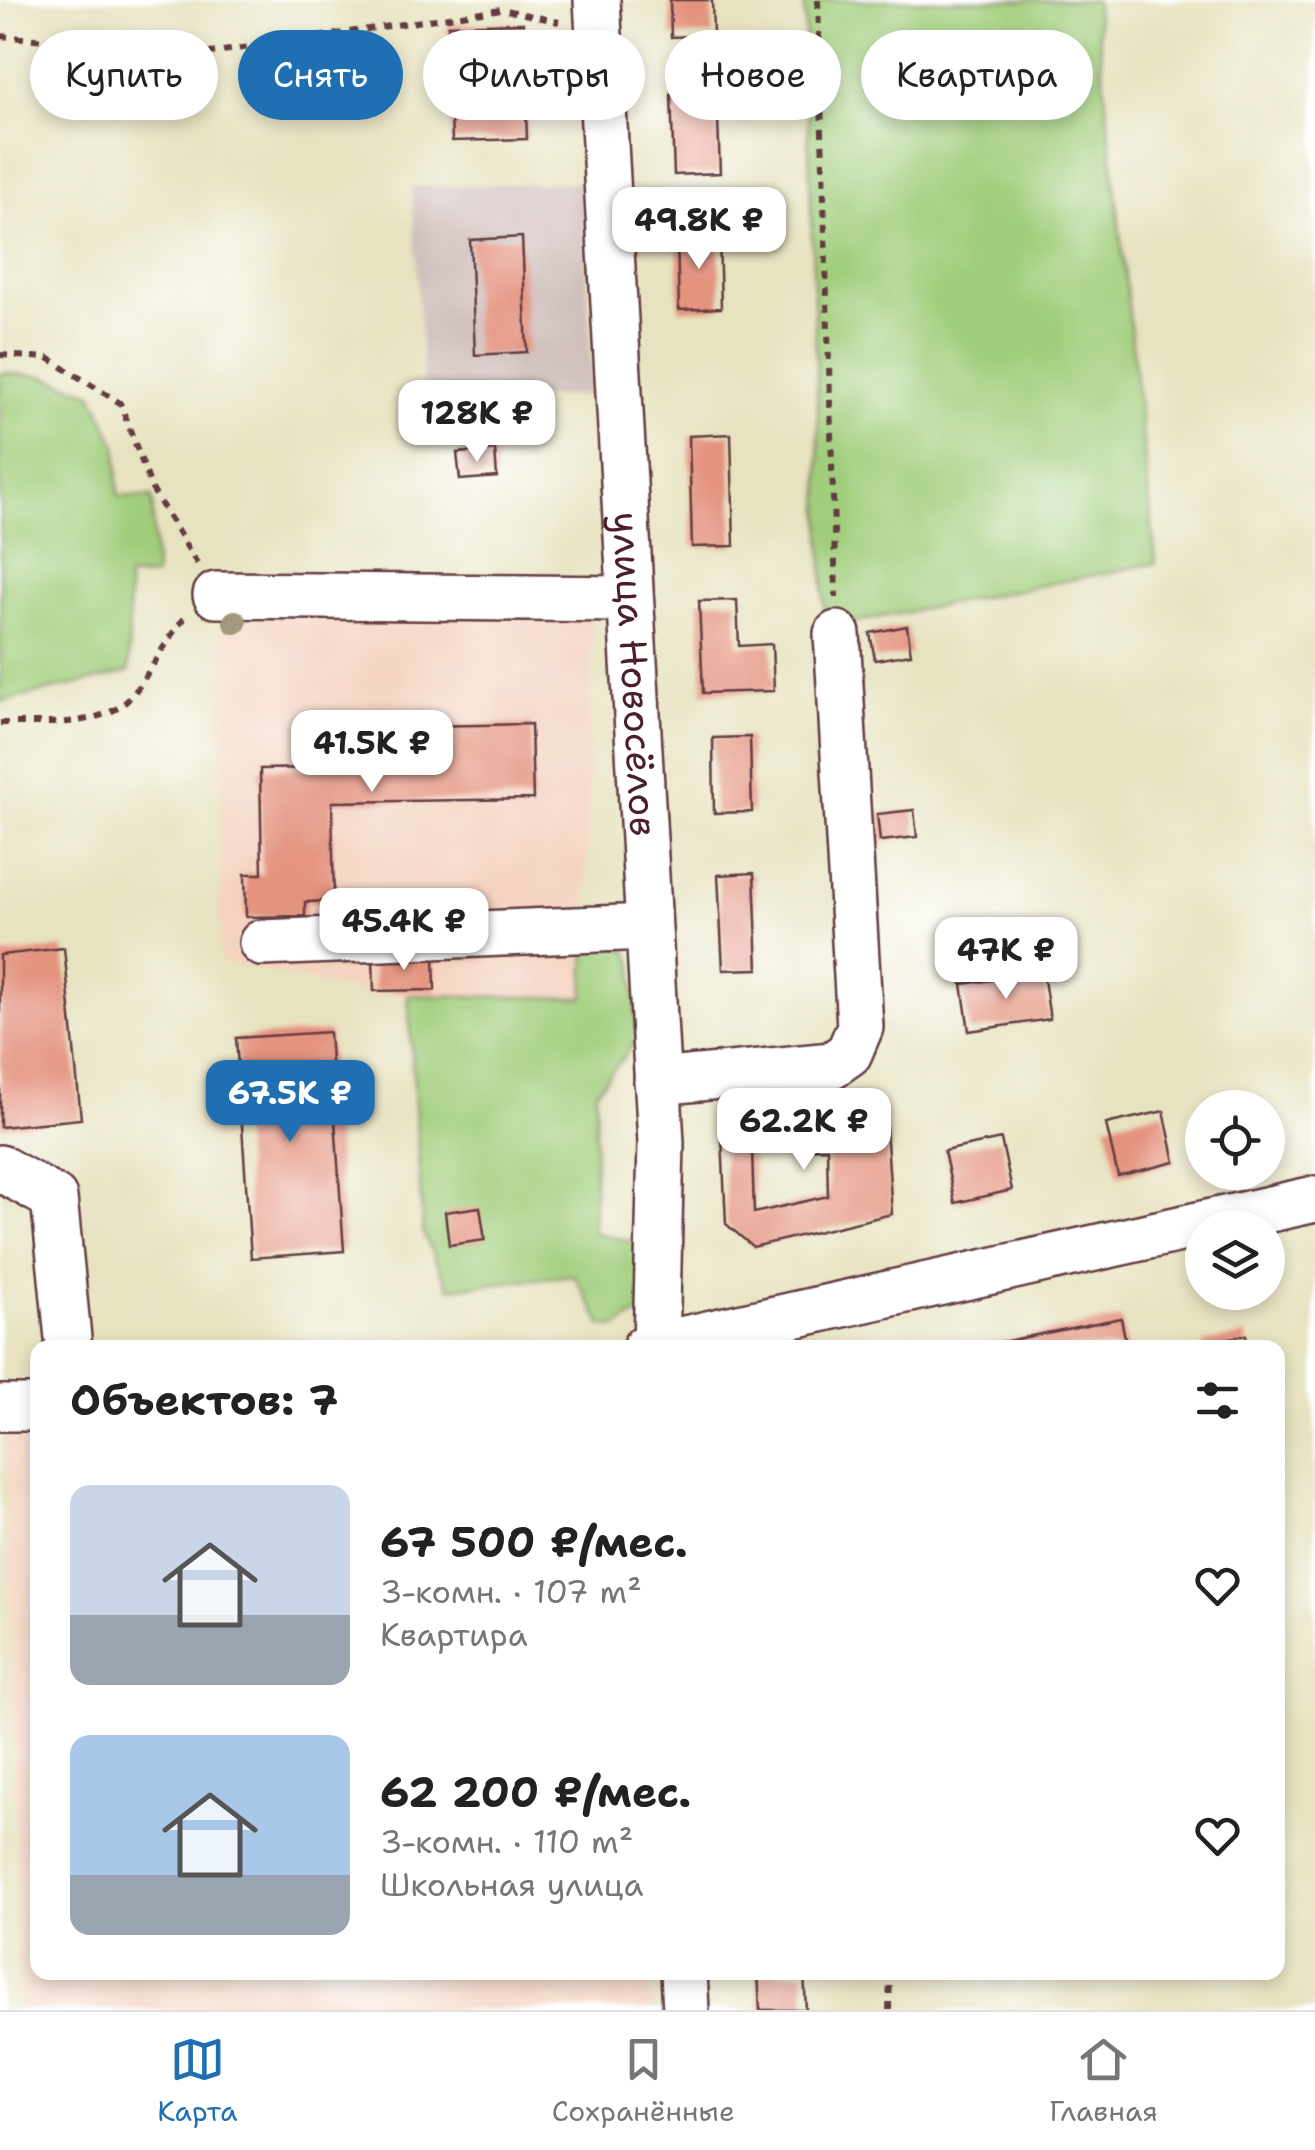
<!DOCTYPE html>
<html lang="ru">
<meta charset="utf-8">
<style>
:root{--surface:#fff;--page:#f6f6f6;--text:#222;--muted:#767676;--line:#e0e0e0;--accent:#1f6fb2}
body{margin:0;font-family:"Shantell Sans",sans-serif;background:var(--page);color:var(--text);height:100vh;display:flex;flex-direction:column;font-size:38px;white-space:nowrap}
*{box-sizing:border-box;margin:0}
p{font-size:32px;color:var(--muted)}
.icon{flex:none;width:55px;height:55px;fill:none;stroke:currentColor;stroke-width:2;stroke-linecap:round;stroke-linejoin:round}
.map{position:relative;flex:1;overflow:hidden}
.side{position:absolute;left:30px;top:1340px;width:1255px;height:640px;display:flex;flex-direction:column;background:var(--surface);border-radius:20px;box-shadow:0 5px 15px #0003}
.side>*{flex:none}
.top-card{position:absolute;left:30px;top:30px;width:1255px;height:90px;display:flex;gap:20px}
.tools{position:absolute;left:1185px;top:1090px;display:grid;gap:20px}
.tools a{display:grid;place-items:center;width:100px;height:100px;border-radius:50%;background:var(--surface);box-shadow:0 5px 15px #0003;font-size:50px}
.price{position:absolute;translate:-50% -85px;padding:0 22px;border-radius:20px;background:#fff;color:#222;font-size:32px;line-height:65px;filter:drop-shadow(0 2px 5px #0008)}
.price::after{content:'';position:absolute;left:50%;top:60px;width:30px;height:22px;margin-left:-15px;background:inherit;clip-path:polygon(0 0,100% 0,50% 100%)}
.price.active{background:var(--accent);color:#fff}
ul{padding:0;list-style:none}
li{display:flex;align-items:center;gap:30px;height:250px;padding:0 40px}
li span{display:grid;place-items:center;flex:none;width:280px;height:200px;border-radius:20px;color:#555}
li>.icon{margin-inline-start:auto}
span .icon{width:120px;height:120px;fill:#fffc;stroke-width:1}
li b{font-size:42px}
h2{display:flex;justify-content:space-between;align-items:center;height:120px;padding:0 40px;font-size:42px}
.tag{padding:0 35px;border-radius:45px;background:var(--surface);box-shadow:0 5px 15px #0003;font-size:35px;line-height:90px}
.tag.active{background:var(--accent);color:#fff}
.tabs{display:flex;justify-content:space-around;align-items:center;height:140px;border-top:2px solid var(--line);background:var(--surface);font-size:28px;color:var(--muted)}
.tabs a{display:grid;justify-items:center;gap:5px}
.tabs .active{color:var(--accent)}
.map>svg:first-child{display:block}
.built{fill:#f4d3c0}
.industrial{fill:#d0c0bc}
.green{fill:#a1ce7b;stroke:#767653;stroke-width:2.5}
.building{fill:#e4937f;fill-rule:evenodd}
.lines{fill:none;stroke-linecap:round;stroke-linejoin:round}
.minor-casing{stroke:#623c41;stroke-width:50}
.path{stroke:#623c41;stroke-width:6;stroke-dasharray:8 8;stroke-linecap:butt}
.minor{stroke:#fff;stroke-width:45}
.tree{fill:#a1987d}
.labels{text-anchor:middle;stroke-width:10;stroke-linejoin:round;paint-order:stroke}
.street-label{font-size:38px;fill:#4a1f2b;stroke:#fff}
</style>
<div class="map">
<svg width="1315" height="2010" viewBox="0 0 1315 2010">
<rect width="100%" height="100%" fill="#fff"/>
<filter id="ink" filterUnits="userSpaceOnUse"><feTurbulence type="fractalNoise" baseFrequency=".01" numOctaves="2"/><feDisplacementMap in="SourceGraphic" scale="20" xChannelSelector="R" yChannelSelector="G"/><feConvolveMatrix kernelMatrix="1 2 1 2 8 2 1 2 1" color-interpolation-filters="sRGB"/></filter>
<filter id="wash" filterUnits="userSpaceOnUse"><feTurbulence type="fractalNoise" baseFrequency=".0048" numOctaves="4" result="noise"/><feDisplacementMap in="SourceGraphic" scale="40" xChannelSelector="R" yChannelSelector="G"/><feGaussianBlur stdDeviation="2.25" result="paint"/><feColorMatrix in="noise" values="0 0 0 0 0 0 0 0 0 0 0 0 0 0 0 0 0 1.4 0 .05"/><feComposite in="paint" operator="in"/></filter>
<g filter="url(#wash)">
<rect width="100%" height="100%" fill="#e7e2bf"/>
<g class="built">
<path d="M222 611 592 619 584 998 375 995 220 961Z"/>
<path d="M37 1434 38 1972 650 1973V2010H20L6 1435Z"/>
</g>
<path class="industrial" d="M583 182 592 395 424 402 412 187Z"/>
<g class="green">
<path d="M804 0H1095L1156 563 825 628Z"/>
<path d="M0 373 42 376 92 393 117 447 118 496 152 497 155 576 128 577 129 672 0 702Z"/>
<path d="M586 937 626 949 633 962 637 1040 596 1091 593 1232 647 1246 644 1310 617 1327 603 1326 574 1275 449 1288 423 1234 408 995 584 998Z"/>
</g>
<g id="blocks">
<g class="building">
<path d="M670 0H712L713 35 671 37Z"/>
<path d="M523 23 527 139 452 141 448 25Z"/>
<path d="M717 92 720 173 674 175 671 94Z"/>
<path d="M719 235 721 308 679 310 677 236Z"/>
<path d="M522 237 527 352 475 355 470 240Z"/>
<path d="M731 434 734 546 692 547 689 436Z"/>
<path d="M495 450 497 477 460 480 457 453Z"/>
<path d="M737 600 739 646 772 644 774 691 703 693 699 601Z"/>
<path d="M907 626 911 654 875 660 870 633Z"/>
<path d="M531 724 533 799 332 802 334 901 305 902V916L246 917 245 874H262L260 769 312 768 311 728Z"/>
<path d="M750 737 752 812 714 813 713 738Z"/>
<path d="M914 810 917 837 880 841 877 814Z"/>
<path d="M754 873 758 969 723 970 718 875Z"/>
<path d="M64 948 81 1119 0 1127V955Z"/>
<path d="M434 955 435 990 374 991 373 957Z"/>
<path d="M1043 973 1050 1019 969 1031 962 984Z"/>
<path d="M329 1032 344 1251 251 1258 236 1038Z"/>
<path d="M885 1111 892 1214 753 1247 726 1224 721 1117ZM827 1148 828 1196 754 1213 752 1149Z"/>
<path d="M1164 1111 1175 1162 1118 1176 1106 1124Z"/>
<path d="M1001 1139 1012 1190 955 1203 944 1151Z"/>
<path d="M480 1207 485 1240 449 1245 445 1212Z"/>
<path d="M1121 1318 1127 1348H982V1346Z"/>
<path d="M1246 1335 1248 1348H1204L1203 1343Z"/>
<path d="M758 1972H804L806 2010H760Z"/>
</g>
</g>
</g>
<g filter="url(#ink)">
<use href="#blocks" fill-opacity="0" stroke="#623c41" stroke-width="2.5"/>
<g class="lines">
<g class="minor-casing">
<g id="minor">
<path id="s1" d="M597 0 661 1143 656 1348"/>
<path d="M216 595 630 599"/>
<path d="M262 943 647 927"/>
<path d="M657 1082 832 1065 849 1053 860 1027 837 634"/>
<path d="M0 1168 54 1198 69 1348"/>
<path d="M645 1348 1315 1199"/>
<path d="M0 1408H38"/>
<path d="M684 1972 686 2010"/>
</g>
</g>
<g class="path">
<path d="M818 0 836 598"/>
<path d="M0 36 203 54 502 9 559 22"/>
<path d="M0 355 48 358 120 403 152 489 198 565"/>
<path d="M0 723C37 722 90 728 122 705 142 691 164 639 186 617"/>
<path d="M889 2010 890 1972"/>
</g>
<use href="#minor" class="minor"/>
</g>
<circle class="tree" cx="235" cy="622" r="12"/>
</g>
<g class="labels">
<g class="street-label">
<text dy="13" stroke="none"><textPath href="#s1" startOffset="675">улица Новосёлов</textPath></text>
</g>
</g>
</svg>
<div class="tools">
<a><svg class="icon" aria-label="locate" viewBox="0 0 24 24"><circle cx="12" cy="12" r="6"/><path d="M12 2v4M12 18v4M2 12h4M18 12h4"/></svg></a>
<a><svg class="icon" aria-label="layers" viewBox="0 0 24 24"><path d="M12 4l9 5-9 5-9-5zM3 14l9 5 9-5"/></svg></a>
</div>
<b class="price" style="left:699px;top:272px">49.8K ₽</b>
<b class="price" style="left:477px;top:465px">128K ₽</b>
<b class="price" style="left:372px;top:795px">41.5K ₽</b>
<b class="price" style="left:404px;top:973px">45.4K ₽</b>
<b class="price" style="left:1006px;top:1002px">47K ₽</b>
<b class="price active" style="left:290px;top:1145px">67.5K ₽</b>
<b class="price" style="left:804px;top:1173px">62.2K ₽</b>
<div class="top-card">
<a class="tag">Купить</a>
<a class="tag active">Снять</a>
<a class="tag">Фильтры</a>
<a class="tag">Новое</a>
<a class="tag">Квартира</a>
</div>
<section class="side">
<h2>Объектов: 7<svg class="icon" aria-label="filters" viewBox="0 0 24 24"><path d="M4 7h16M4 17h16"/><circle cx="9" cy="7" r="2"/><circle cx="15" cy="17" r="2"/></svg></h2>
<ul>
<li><span style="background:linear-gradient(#c9d6e8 65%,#9aa5b1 0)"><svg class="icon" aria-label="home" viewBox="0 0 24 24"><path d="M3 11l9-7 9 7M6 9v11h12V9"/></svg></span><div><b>67 500 ₽/мес.</b><p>3-комн. · 107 m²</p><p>Квартира</p></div><svg class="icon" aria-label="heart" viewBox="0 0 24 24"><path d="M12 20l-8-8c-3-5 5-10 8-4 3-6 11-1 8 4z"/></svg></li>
<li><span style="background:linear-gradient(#a9c7e8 70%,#9aa5b1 0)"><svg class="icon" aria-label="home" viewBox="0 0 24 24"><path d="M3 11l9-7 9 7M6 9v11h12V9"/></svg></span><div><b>62 200 ₽/мес.</b><p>3-комн. · 110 m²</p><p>Школьная улица</p></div><svg class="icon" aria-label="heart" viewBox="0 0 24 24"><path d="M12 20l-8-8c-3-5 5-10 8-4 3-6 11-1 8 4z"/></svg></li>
</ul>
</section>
</div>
<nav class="tabs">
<a class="active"><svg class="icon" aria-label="map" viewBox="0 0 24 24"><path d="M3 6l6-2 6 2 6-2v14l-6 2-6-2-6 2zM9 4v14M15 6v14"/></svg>Карта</a>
<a><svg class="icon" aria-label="saved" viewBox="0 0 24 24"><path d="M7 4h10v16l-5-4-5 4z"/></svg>Сохранённые</a>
<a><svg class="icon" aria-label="home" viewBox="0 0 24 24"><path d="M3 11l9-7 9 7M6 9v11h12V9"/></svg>Главная</a>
</nav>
